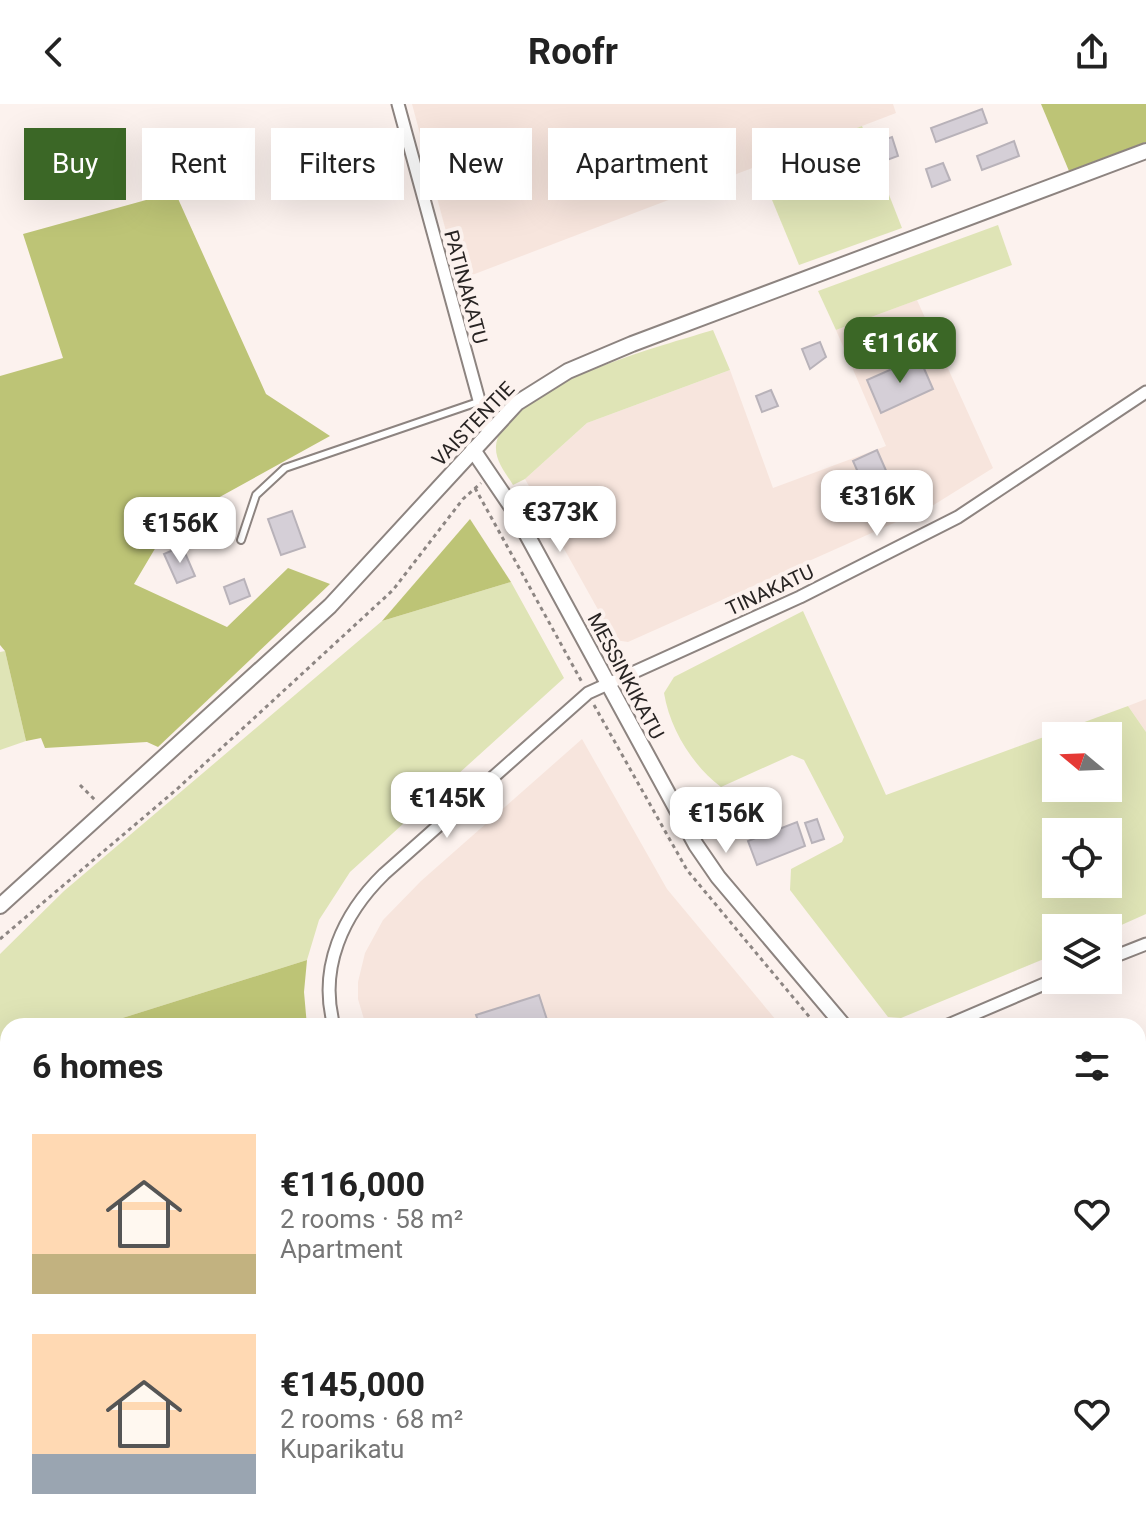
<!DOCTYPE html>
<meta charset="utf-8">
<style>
:root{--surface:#fff;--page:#f2f2f2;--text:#222;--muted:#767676;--accent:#3b6726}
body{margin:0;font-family:Roboto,sans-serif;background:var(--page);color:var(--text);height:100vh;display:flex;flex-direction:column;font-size:30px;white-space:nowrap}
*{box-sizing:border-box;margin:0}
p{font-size:26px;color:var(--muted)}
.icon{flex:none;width:44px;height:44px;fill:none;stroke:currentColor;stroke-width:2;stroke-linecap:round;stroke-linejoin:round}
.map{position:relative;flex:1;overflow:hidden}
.panel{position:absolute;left:0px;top:914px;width:1146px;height:514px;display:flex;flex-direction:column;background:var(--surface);border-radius:24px 24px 0 0;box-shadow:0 8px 32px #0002}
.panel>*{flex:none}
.hud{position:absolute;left:24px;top:24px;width:1098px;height:72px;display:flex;gap:16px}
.needle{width:52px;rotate:289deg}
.controls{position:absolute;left:1042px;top:618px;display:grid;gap:16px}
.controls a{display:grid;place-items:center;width:80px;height:80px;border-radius:0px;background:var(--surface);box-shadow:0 8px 32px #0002;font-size:40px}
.price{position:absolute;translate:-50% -68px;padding:0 18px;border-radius:16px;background:#fff;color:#222;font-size:26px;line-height:52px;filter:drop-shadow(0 2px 4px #0008)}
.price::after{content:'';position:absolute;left:50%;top:48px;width:24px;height:18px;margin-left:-12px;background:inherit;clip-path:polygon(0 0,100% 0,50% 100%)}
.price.on{background:var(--accent);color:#fff}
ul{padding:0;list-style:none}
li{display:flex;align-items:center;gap:24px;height:200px;padding:0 32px}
li span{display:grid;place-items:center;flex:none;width:224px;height:160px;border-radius:0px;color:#555}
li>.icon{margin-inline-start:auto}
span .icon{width:96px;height:96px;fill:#fffc;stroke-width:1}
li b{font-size:34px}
h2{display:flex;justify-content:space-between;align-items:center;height:96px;padding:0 32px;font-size:34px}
.tag{padding:0 28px;border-radius:0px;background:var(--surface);box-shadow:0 8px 32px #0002;font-size:28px;line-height:72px}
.tag.on{background:var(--accent);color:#fff}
header{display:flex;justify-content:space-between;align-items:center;height:104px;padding:0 32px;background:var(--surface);font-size:36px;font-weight:700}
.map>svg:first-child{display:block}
.built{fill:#f7e5dd}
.green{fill:#dfe4b6;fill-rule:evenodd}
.forest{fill:#bdc476}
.building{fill:#d5cfd7;stroke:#b8b2b9;stroke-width:2}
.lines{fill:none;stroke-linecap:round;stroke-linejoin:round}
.service-casing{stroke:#8d8480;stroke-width:10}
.minor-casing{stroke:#8d8480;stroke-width:15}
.tertiary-casing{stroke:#8d8480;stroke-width:18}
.path{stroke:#8d8683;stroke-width:3;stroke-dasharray:4 4;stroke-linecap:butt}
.service{stroke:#fff;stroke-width:6}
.minor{stroke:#fff;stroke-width:11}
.tertiary{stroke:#fff;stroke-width:14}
.labels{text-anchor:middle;stroke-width:8;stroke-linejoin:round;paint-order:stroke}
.street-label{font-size:20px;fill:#282423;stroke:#fcf2ee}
</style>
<header><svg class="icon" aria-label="back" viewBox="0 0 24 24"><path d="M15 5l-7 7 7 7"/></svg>Roofr<svg class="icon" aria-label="share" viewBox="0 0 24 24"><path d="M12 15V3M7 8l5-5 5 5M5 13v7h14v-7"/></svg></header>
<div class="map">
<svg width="1146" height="1427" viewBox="0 0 1146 1427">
<rect width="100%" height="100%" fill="#fcf2ee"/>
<g class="built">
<path d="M412 0H893L896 9 459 176Z"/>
<path d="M917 196 993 364 932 402 628 538 615 536 525 375 587 319 730 266 773 384 886 342 836 226Z"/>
<path d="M1146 595V628L1128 602Z"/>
<path d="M582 635 667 785 781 922H366L358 895V878L365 849 383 816 421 777Z"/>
<path d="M1138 1247 1146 1251V1427H866V1420H1138Z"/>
<path d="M317 1420H418L396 1427H319Z"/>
</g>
<g class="green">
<path d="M862 22 902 124 799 161 758 62Z"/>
<path d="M998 121 1012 161 836 226 818 187Z"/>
<path d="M713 226 730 266 587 319 525 375 513 381C506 369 495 357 496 342 501 283 665 241 713 226Z"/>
<path d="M511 478 564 574 350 768 319 816 307 856 97 922H8V950L0 953V850L64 787 382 517Z"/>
<path d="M803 507 886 691 1128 602 1146 628V810L1108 827V824H1056V850L901 914 888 913 790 786 791 765 842 738 844 733 804 656 792 651 721 683C692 661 670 625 664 589L674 573ZM1056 632H1108V684H1056ZM1056 728H1108V780H1056Z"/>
<path d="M5 547 26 637 0 646V548Z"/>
<path d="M172 1420H317L319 1427H174Z"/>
<path d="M418 1420H448L449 1427H396Z"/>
</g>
<g class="forest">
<path d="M1041 0H1146V38L1069 67Z"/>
<path d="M175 88 266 290 330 332 169 421 134 480 227 523 288 464 330 480 158 643 147 638 45 644 41 634 26 637 5 547 0 541V272L63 254 23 130Z"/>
<path d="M470 415 511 478 382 517Z"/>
<path d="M307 856 304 888 307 922H97Z"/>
<path d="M484 1420H802L815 1427H484Z"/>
</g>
<g class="building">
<path d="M982 5 987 19 936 38 931 24Z"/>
<path d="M892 33 898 52 887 56 881 37Z"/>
<path d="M1014 37 1019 52 982 66 977 52Z"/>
<path d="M943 59 950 76 932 83 926 65Z"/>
<path d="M820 238 826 253 810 265 802 245Z"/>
<path d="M919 253 933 285 881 309 867 276Z"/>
<path d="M771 286 778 302 762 308 756 292Z"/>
<path d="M877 346 902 403 878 414 853 357Z"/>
<path d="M292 407 305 443 281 451 268 415Z"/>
<path d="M182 442 195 472 177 479 164 450Z"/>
<path d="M244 475 250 492 230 500 224 483Z"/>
<path d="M817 715 824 735 812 739 805 719Z"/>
<path d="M797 718 805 742 757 761 748 737Z"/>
<path d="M539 891 549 922H480L476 911Z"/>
<path d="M8 1054V1066L2 1068 5 1078 0 1080V1056Z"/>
<path d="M8 1116V1159L3 1161 0 1119Z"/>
<path d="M86 1420H109L111 1427H88Z"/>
<path d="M935 1420H993L987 1427H929Z"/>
</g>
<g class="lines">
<g class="service-casing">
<g id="service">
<path d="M241 436 256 391 285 364 478 298"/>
<path d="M0 1241 8 1244"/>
</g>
</g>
<g class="minor-casing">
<g id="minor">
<path d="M398 0 488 329"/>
<path d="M1108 855 1146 840"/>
<path d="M334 922C318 864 343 810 384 770L588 589 800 493 958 413 1146 288"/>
<path d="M946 922 1056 875"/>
<path d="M0 1359 8 1390"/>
<path d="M16 1420 18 1427"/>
<path d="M469 1420V1427"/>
<path d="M840 1420 843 1427"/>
</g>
</g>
<g class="tertiary-casing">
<g id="tertiary">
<path d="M473 346 513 405 696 741 718 773 844 922"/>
<path d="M0 802 330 502 517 299 568 267 632 240 1146 47"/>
<path d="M1138 1215 1146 1220"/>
</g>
</g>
<g class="path">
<path d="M475 384 583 580"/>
<path d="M594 601 687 766 817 922"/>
<path d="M80 681 97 698"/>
<path d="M0 835 176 686 393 486 463 395 481 379"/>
<path d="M1138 1239 1146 1244"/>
<path d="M274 1420 277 1427"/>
</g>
<use href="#service" class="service"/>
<use href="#minor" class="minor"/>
<use href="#tertiary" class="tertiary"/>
</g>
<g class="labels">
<g class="street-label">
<text transform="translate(466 183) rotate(75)" y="7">PATINAKATU</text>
<text transform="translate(473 320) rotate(-46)" y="7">VAISTENTIE</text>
<text transform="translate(770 486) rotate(-25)" y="7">TINAKATU</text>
<text transform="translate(626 572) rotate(62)" y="7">MESSINKIKATU</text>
</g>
</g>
</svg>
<div class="controls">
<a><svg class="needle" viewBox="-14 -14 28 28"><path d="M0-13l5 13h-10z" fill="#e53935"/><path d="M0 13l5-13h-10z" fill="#767676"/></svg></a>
<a><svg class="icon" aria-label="locate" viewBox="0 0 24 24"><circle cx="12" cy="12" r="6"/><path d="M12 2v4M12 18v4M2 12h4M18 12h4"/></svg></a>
<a><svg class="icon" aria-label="layers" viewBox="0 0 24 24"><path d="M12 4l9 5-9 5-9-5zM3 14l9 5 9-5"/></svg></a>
</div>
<b class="price on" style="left:900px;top:281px">€116K</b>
<b class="price" style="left:877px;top:434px">€316K</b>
<b class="price" style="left:560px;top:450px">€373K</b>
<b class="price" style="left:180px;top:461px">€156K</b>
<b class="price" style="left:447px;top:736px">€145K</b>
<b class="price" style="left:726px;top:751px">€156K</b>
<div class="hud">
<a class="tag on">Buy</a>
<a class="tag">Rent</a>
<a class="tag">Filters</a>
<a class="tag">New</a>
<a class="tag">Apartment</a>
<a class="tag">House</a>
</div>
<section class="panel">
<h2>6 homes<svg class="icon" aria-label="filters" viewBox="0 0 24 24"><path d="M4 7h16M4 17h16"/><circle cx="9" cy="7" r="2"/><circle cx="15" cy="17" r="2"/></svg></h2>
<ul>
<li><span style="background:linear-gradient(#ffd9b3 75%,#c2b280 0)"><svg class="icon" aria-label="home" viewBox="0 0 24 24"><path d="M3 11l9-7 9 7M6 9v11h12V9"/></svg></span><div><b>€116,000</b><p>2 rooms · 58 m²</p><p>Apartment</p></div><svg class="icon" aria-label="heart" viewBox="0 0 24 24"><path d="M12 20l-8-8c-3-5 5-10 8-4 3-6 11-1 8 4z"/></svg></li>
<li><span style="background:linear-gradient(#ffd9b3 75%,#9aa5b1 0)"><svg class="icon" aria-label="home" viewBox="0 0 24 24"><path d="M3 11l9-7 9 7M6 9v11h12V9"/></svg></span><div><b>€145,000</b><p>2 rooms · 68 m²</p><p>Kuparikatu</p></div><svg class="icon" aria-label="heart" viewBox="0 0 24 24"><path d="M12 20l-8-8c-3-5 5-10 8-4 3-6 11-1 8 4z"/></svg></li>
</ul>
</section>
</div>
